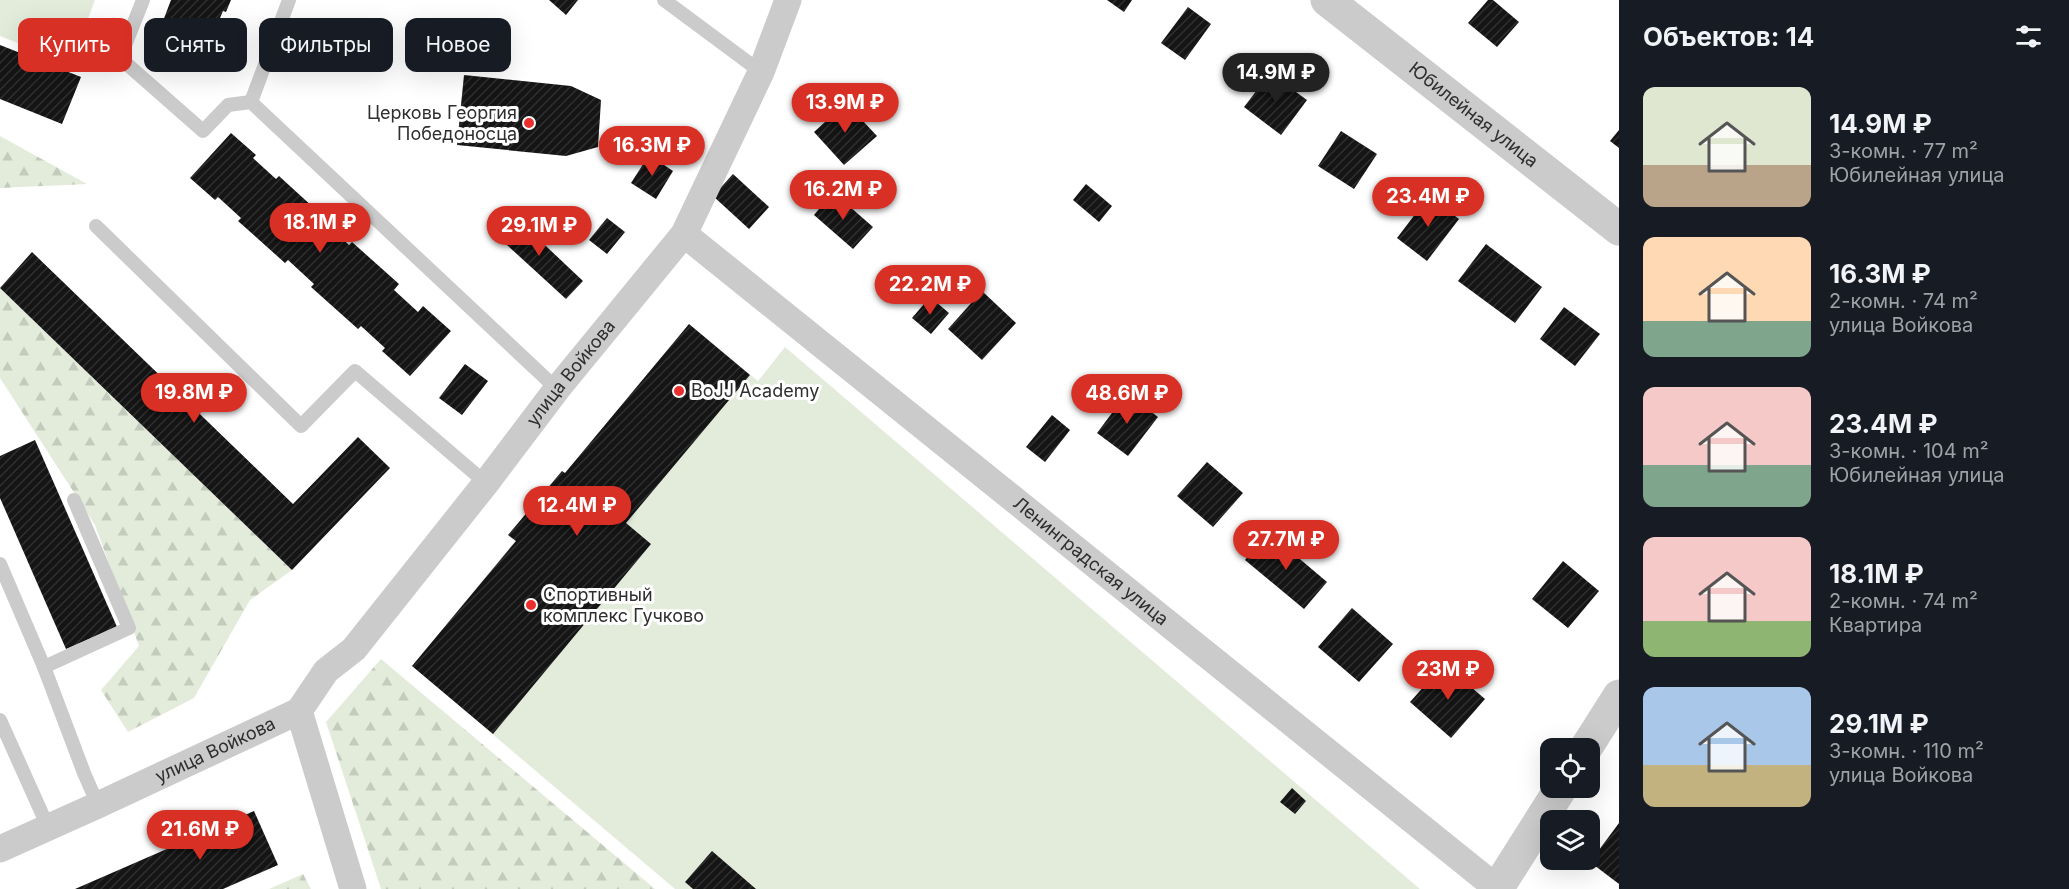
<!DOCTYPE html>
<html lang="ru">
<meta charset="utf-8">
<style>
:root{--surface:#171b24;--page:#20242c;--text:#f1f3f6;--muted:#9ea1a6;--accent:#d93025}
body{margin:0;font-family:Inter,sans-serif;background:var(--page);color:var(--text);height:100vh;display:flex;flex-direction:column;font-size:22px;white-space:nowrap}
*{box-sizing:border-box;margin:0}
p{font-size:20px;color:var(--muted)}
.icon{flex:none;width:33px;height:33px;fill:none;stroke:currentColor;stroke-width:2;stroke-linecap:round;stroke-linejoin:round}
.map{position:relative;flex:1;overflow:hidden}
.details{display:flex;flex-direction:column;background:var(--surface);width:450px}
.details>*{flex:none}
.guide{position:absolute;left:18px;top:18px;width:570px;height:54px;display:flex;gap:12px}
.buttons{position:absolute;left:1540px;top:738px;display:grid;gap:12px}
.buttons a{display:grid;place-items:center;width:60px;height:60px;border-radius:12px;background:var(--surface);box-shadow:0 6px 24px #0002;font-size:30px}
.price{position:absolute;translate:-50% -51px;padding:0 14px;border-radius:21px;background:var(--accent);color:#fff;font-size:20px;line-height:39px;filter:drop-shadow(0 2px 3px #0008)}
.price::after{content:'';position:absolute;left:50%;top:36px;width:18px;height:14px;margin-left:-9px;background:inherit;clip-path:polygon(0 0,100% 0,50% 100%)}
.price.selected{background:#222;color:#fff}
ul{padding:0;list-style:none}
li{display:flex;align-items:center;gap:18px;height:150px;padding:0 24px}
li span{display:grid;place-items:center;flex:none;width:168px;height:120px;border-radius:12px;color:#555}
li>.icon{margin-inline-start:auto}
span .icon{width:72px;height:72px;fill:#fffc;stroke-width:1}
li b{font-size:26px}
h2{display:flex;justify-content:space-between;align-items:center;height:72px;padding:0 24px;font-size:26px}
.tag{padding:0 21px;border-radius:12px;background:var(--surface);box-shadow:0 6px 24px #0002;font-size:21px;line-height:54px}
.tag.selected{background:var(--accent);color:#fff}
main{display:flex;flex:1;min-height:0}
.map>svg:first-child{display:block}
.grass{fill:#e3ecdb}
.forest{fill:url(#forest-firs)}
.building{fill:url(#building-hatch)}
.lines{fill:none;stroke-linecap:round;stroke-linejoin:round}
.service{stroke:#cbcbcb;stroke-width:14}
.minor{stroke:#cbcbcb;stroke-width:27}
.tertiary{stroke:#cbcbcb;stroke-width:33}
.poi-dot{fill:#e92e2d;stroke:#fff;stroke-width:2}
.labels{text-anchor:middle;stroke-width:6;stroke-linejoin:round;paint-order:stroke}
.poi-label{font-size:18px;fill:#2e2e2e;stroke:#fff;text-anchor:start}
.street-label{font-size:18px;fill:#2e2e2e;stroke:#fff}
</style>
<main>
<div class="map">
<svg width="1619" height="889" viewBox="0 0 1619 889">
<defs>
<pattern id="forest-firs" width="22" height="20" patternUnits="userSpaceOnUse" patternTransform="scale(1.5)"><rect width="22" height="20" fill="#e3ecdb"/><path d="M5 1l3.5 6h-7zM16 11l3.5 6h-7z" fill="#c3cbbc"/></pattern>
<pattern id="building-hatch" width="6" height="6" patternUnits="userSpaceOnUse" patternTransform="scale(1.5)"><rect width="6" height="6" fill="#151515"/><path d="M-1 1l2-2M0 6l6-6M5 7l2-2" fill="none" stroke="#2f2f2f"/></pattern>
</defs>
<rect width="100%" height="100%" fill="#fff"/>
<g class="grass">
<path d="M0 0H95L71 64 0 36Z"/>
<path d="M689 324 758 381 785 347 1420 889H675L412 666 515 541 508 535 562 471 565 473Z"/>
</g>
<g class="forest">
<path d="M0 136 87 184 0 188Z"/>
<path d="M0 288 292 570 250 600 194 698 128 732 101 690 139 646 95 525 0 378Z"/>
<path d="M381 659 655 889H381L326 722Z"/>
<path d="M303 874 311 889H269Z"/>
</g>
<g class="building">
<path d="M171 0H231L226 12 223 11 217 25 212 40 215 41 203 72 147 51 159 19 163 21Z"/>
<path d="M549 0H578L566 15Z"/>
<path d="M1107 0H1132L1124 12Z"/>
<path d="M1488 0H1493L1519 22 1497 47 1468 23Z"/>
<path d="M1188 7 1211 24 1185 60 1161 43Z"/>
<path d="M0 45 81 77 62 124 0 99Z"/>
<path d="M1270 73 1307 100 1281 135 1244 107Z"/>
<path d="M464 75 571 86 601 100 598 147 566 156 457 145Z"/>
<path d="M846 103 877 136 844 165 814 132Z"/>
<path d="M1619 130V148L1610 141Z"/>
<path d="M1341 131 1377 154 1354 189 1318 166Z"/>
<path d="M231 133 256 155 253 158 276 179 279 176 326 219 323 221 349 245 352 242 399 284 394 290 418 312 423 306 451 331 410 376 382 351 385 348 361 326 358 329 311 287 314 284 288 260 285 263 238 221 241 218 218 197 215 200 190 178Z"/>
<path d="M649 155 673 171 656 199 631 183Z"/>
<path d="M733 174 769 207 749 229 713 196Z"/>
<path d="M1086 184 1112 206 1099 222 1073 200Z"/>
<path d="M833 192 873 227 853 249 814 215Z"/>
<path d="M1429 196 1459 219 1427 261 1397 238Z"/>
<path d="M513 215 583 281 566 299 495 234Z"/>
<path d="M607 218 625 232 607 254 589 240Z"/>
<path d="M1486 244 1542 287 1515 323 1458 281Z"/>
<path d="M32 252 293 504 358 437 390 468 292 570 0 288Z"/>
<path d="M982 291 1016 323 982 360 948 329Z"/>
<path d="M930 297 949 313 931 334 912 318Z"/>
<path d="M1564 307 1600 334 1575 366 1540 339Z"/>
<path d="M689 324 750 375 626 523 651 544 493 734 412 666 516 541 508 535 562 471 565 473Z"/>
<path d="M465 364 488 381 462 415 439 398Z"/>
<path d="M1127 393 1158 417 1128 456 1097 433Z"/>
<path d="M1052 415 1070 430 1045 462 1026 447Z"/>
<path d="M35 440 117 627 66 649 0 498V456Z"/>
<path d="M1207 462 1243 493 1213 527 1177 496Z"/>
<path d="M1268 532 1327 582 1304 609 1245 560Z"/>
<path d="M1563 561 1599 591 1568 628 1532 599Z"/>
<path d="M1352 608 1393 644 1359 682 1318 647Z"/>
<path d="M1444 664 1485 699 1451 738 1410 702Z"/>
<path d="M1292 788 1306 801 1295 814 1280 802Z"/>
<path d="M254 811 278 865 223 889H75Z"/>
<path d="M1619 823V884L1590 862Z"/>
<path d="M712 851 756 889H693L685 882Z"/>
</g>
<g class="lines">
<g class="service">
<path d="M143 0 120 58 203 131 228 105 251 102"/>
<path d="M289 0 251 102 557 389"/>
<path d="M664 0 761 72"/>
<path d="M96 226 301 426 355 371 486 483"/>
<path d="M0 564 44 667 84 773 98 805"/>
<path d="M44 667 129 628 74 500"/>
<path d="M0 720 48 827"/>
</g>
<g class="minor">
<path id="s1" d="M684 234 1498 889"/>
<path id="s2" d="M299 711 326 671 354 649 486 483 557 389 684 234 761 72 788 0"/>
<path id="s3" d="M0 849 98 805 299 711 353 889"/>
</g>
<g class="tertiary">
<path id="s4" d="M1327 0 1619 229"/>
<path d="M1586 748 1619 696"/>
<path d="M1497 889 1561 788"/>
</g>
</g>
<g class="poi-dot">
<circle cx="529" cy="123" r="6"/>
<circle cx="679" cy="391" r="6"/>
<circle cx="531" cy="605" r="6"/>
</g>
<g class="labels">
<g class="poi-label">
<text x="517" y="119" text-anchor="end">Церковь Георгия<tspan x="517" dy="21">Победоносца</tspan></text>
<text x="691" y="397">BoJJ Academy</text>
<text x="543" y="601">Спортивный<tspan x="543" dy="21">комплекс Гучково</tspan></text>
</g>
<g class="street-label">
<text dy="6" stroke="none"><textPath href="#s4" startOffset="186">Юбилейная улица</textPath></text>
<text dy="6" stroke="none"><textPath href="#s2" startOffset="435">улица Войкова</textPath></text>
<text dy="6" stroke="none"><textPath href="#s1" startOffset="522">Ленинградская улица</textPath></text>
<text dy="6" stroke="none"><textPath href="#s3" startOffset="237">улица Войкова</textPath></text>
</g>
</g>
</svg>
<div class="buttons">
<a><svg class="icon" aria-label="locate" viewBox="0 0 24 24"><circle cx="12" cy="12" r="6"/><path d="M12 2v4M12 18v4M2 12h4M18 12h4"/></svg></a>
<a><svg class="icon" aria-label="layers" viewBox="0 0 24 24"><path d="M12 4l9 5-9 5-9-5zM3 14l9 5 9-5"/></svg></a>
</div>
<b class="price selected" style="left:1276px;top:104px">14.9M ₽</b>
<b class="price" style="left:845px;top:134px">13.9M ₽</b>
<b class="price" style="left:652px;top:177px">16.3M ₽</b>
<b class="price" style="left:843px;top:221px">16.2M ₽</b>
<b class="price" style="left:1428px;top:228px">23.4M ₽</b>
<b class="price" style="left:320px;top:254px">18.1M ₽</b>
<b class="price" style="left:539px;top:257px">29.1M ₽</b>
<b class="price" style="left:930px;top:316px">22.2M ₽</b>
<b class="price" style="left:194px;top:424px">19.8M ₽</b>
<b class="price" style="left:1127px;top:425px">48.6M ₽</b>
<b class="price" style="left:577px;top:537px">12.4M ₽</b>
<b class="price" style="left:1286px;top:571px">27.7M ₽</b>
<b class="price" style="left:1448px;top:701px">23M ₽</b>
<b class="price" style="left:200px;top:861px">21.6M ₽</b>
<div class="guide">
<a class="tag selected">Купить</a>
<a class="tag">Снять</a>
<a class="tag">Фильтры</a>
<a class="tag">Новое</a>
</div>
</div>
<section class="details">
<h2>Объектов: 14<svg class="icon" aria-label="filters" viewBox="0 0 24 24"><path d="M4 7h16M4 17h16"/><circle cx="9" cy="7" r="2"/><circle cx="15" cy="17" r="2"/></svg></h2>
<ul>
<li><span style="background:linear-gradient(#dfe7d0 65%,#b9a48a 0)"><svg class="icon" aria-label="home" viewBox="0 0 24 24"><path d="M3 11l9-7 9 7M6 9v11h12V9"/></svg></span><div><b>14.9M ₽</b><p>3-комн. · 77 m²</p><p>Юбилейная улица</p></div></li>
<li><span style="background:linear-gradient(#ffd9b3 70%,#7fa58c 0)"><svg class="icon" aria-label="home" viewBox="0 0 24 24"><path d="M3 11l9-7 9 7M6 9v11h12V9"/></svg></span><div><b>16.3M ₽</b><p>2-комн. · 74 m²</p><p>улица Войкова</p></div></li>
<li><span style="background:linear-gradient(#f6c9c9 65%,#7fa58c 0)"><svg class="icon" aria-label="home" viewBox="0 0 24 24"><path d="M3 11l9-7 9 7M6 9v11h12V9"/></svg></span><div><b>23.4M ₽</b><p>3-комн. · 104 m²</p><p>Юбилейная улица</p></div></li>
<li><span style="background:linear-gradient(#f6c9c9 70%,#8fb573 0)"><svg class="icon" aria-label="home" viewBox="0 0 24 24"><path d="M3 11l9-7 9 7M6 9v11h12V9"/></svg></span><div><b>18.1M ₽</b><p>2-комн. · 74 m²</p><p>Квартира</p></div></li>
<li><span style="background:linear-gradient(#a9c7e8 65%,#c2b280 0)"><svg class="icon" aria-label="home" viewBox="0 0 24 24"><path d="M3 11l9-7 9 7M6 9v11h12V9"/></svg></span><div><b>29.1M ₽</b><p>3-комн. · 110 m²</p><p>улица Войкова</p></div></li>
</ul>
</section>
</main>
